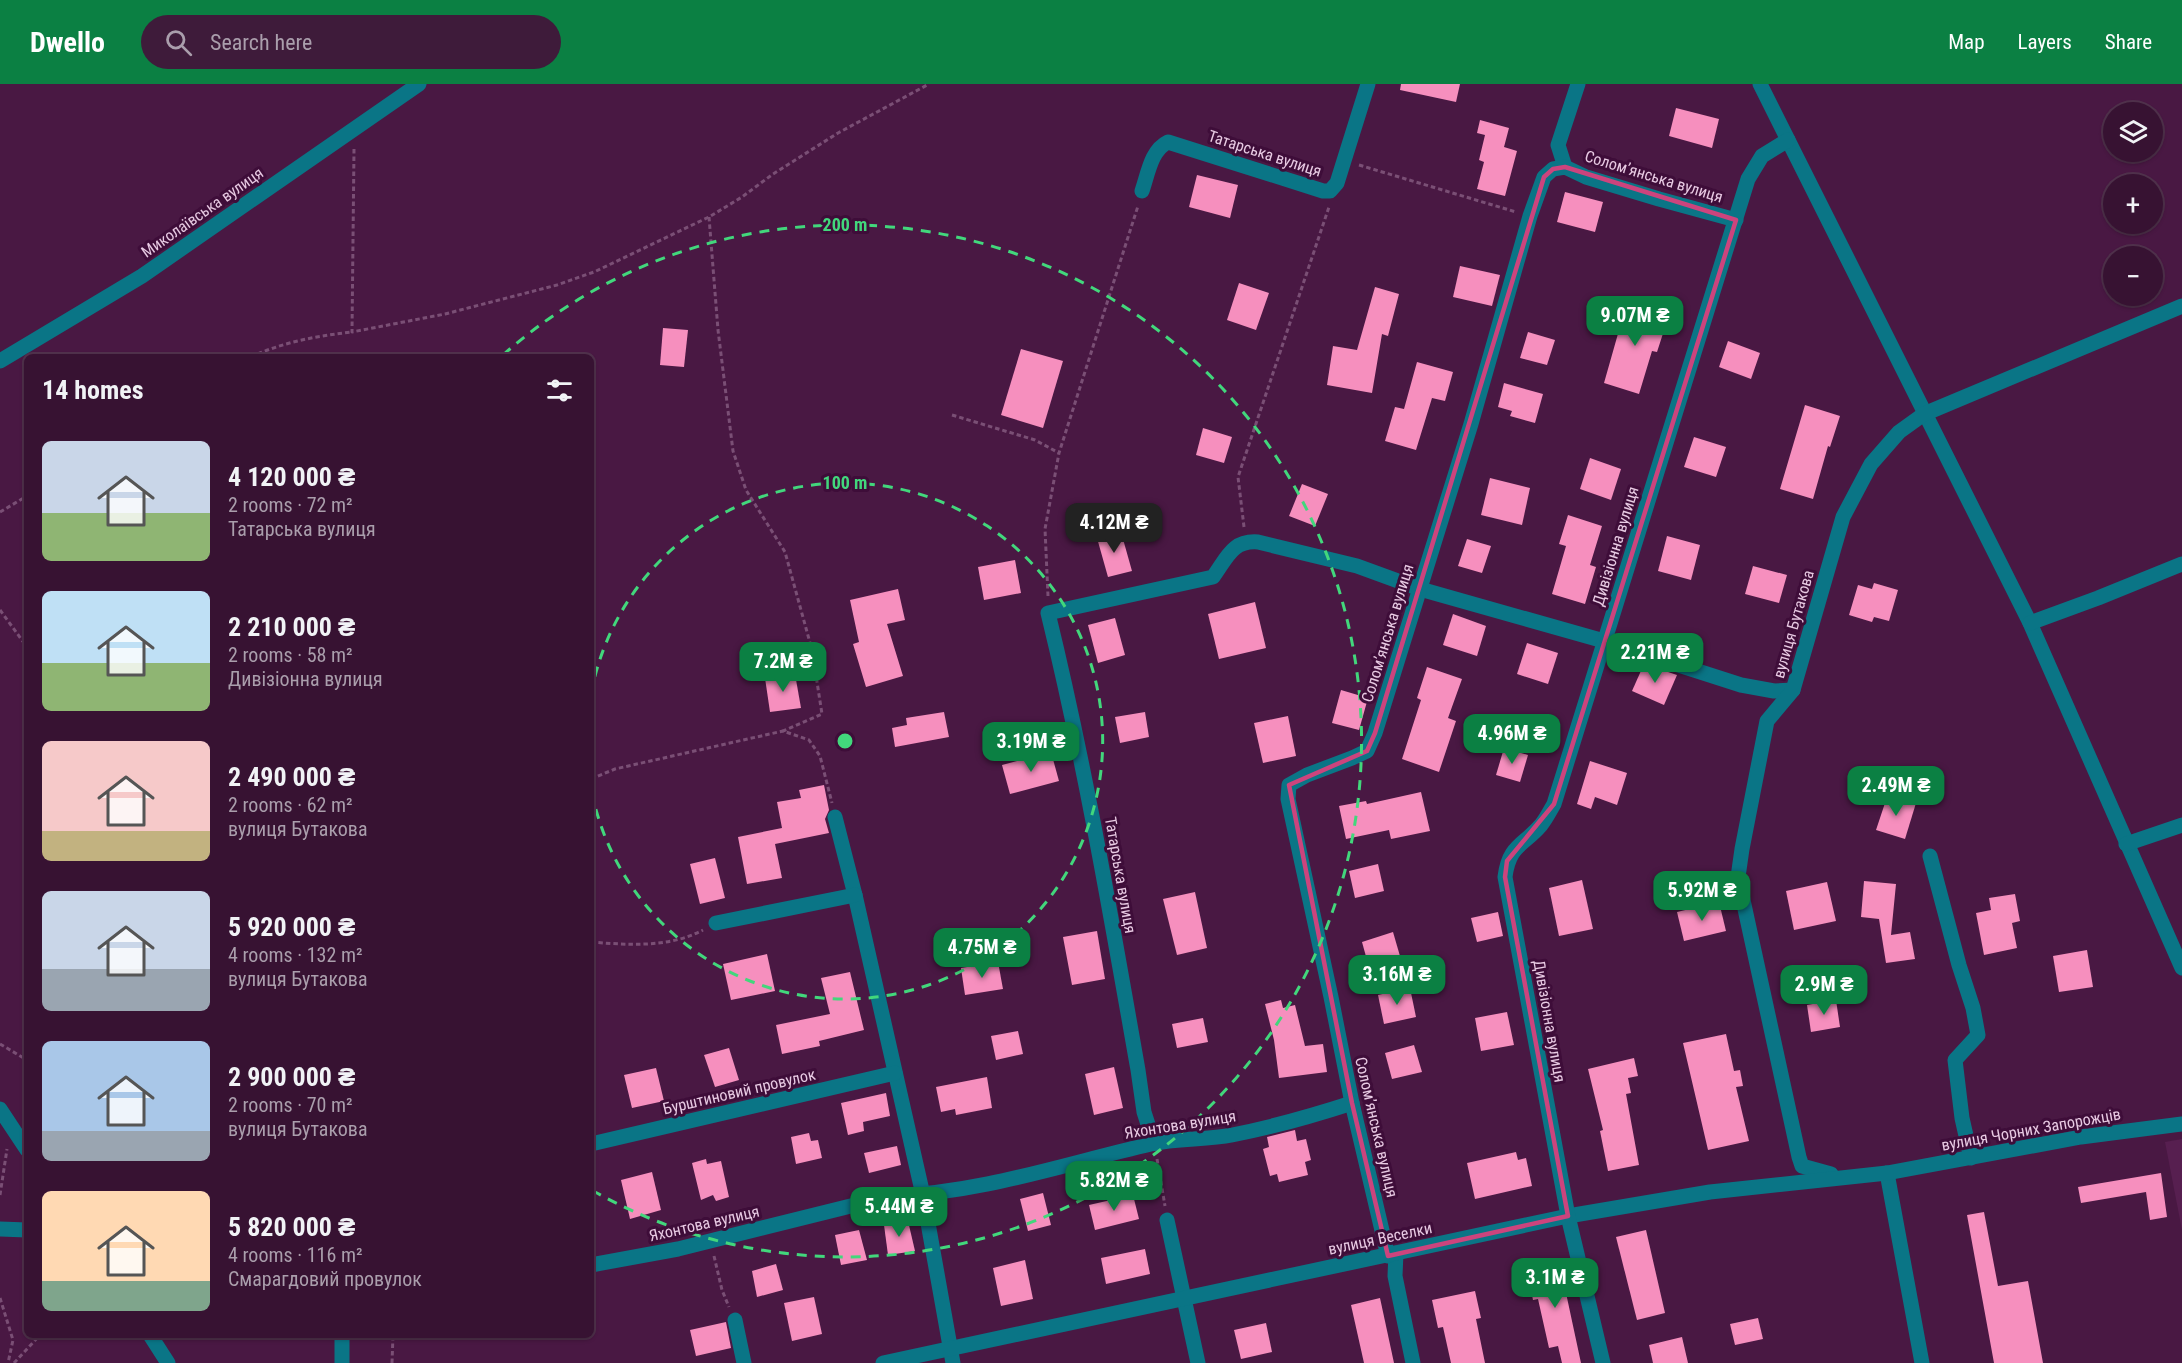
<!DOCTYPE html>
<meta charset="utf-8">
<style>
:root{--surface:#371232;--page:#3e1b3a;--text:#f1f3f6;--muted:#aa9eac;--line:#51324d;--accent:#0b8043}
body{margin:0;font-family:"Roboto Condensed",sans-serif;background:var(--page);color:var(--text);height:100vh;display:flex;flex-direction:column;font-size:22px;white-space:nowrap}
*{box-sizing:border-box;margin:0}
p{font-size:20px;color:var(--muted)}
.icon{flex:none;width:33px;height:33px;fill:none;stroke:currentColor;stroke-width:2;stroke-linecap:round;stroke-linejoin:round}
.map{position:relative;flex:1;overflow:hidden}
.side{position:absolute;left:24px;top:270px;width:570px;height:984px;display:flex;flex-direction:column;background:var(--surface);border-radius:9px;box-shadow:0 2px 4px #0004,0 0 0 2px var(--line)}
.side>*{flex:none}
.controls{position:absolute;left:2103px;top:18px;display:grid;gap:12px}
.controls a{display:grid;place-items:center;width:60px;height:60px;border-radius:50%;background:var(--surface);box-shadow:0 2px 4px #0004,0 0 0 2px var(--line);font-size:30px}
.price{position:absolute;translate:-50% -51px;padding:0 14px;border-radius:12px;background:var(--accent);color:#fff;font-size:20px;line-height:39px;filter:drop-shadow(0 2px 3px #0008)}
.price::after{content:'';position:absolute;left:50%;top:36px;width:18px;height:14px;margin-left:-9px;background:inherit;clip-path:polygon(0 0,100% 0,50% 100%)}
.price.active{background:#222;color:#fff}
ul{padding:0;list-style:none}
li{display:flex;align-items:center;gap:18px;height:150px;padding:0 18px}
li span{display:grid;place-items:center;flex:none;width:168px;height:120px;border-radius:9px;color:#555}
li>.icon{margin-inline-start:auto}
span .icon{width:72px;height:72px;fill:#fffc;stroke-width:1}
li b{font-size:26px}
h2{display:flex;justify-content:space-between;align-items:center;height:72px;padding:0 18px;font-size:26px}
header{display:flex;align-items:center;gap:36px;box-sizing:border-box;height:84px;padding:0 30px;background:var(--accent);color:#fff}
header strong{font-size:28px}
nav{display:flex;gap:33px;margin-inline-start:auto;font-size:21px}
.search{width:420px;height:54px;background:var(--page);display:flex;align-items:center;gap:15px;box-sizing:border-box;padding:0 21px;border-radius:33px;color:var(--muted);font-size:22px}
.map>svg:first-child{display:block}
.built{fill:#571f50}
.building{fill:#f68fbe}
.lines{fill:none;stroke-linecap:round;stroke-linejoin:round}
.path{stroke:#7a4f75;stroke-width:3;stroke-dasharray:4.5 3;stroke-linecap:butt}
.minor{stroke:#0a7586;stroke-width:15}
.marked{fill:none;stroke:#cc447d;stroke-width:4.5;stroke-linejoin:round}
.ring{fill:none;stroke:#42d77c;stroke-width:3;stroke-dasharray:10 8}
.labels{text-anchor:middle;stroke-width:6;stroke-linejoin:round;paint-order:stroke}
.street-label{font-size:16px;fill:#e8cae3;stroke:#3e0d39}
.centre{fill:#42d77c;stroke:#3e0d39;stroke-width:3}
.ring-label{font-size:18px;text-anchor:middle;font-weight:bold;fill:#42d77c;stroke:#3e0d39;stroke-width:6;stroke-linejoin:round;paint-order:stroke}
</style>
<header>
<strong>Dwello</strong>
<div class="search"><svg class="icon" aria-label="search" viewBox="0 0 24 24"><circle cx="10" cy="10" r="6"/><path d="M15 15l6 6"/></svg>Search here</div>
<nav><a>Map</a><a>Layers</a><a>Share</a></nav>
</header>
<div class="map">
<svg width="2182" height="1279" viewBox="0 0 2182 1279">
<rect width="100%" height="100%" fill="#491843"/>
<path class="built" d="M2182 1055V1146L2165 1058Z"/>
<g class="building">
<path d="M1401 0H1460L1456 18 1400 6Z"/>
<path d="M1676 24 1719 35 1712 64 1669 52Z"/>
<path d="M1480 36 1509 44 1504 63 1517 67 1505 112 1477 105 1484 78 1479 76 1485 51 1477 49Z"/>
<path d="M1197 91 1238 101 1230 134 1189 123Z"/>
<path d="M1565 108 1603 118 1595 148 1557 138Z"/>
<path d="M1460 182 1500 191 1492 222 1453 213Z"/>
<path d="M1239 199 1269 209 1256 246 1227 236Z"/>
<path d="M1375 203 1399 210 1388 252 1382 250 1372 309 1327 301 1333 262 1357 266Z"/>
<path d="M1627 218 1669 231 1657 268 1652 267 1639 310 1604 299Z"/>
<path d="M663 244 688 246 684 283 660 281Z"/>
<path d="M1528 248 1555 256 1547 281 1520 274Z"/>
<path d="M1728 257 1760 269 1751 295 1719 283Z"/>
<path d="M1021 265 1063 277 1043 344 1001 331Z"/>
<path d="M1417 278 1453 288 1445 317 1432 314 1416 366 1385 357 1395 323 1404 325Z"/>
<path d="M1504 299 1543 310 1535 339 1510 332 1512 327 1498 323Z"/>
<path d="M1805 321 1840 332 1830 363 1828 362 1813 415 1780 405Z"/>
<path d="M1203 344 1232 353 1224 379 1196 371Z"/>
<path d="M1694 353 1726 363 1716 393 1684 383Z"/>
<path d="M1590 374 1621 385 1611 416 1580 405Z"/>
<path d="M1490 394 1530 404 1522 441 1481 431Z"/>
<path d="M1302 400 1328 410 1315 442 1289 432Z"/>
<path d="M1568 431 1602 442 1590 481 1596 483 1585 520 1552 510 1566 462 1559 460Z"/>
<path d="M1121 448 1132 487 1108 493 1097 454Z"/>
<path d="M1667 452 1700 461 1691 496 1658 487Z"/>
<path d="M1467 455 1491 462 1482 489 1458 482Z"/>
<path d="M1015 476 1021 509 984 516 978 483Z"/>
<path d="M1753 482 1787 491 1779 519 1745 510Z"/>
<path d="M1874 499 1898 506 1889 537 1874 533 1872 538 1849 531 1858 501 1872 505Z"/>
<path d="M898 505 905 536 887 540 903 592 866 603 853 560 859 558 850 516Z"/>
<path d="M1255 518 1266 564 1219 575 1208 530Z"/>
<path d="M1453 530 1486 542 1477 572 1443 561Z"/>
<path d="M1115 534 1125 571 1098 579 1088 541Z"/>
<path d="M1527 559 1558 569 1548 600 1517 590Z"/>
<path d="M1644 580 1677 591 1664 621 1632 607Z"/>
<path d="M1427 583 1462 595 1448 634 1456 637 1439 688 1402 675 1421 616 1417 614Z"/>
<path d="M795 590 801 624 770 628 765 594Z"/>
<path d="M1341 606 1368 614 1359 646 1332 639Z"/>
<path d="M944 628 949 653 895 663 892 644 907 641 906 634Z"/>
<path d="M1145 628 1149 653 1120 659 1115 633Z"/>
<path d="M1288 632 1296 672 1263 679 1254 639Z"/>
<path d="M1504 664 1528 671 1520 698 1496 691Z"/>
<path d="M1051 668 1059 697 1010 710 1002 681Z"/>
<path d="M1590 677 1627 689 1617 721 1595 713 1591 725 1577 720Z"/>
<path d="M824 701 829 726 825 735 829 749 775 760 782 794 747 800 738 753 782 744 777 718 801 714 799 706Z"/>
<path d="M1421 708 1430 747 1391 755 1389 746 1346 755 1339 722 1366 717 1367 720Z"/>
<path d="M1888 710 1916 719 1905 755 1876 746Z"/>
<path d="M715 774 725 814 700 820 690 780Z"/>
<path d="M1378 780 1384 807 1355 814 1349 787Z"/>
<path d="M1582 796 1593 845 1559 852 1549 804Z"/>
<path d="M1864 797 1896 800 1891 851 1910 848 1915 875 1886 879 1879 835 1861 833Z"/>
<path d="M1827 798 1836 837 1794 846 1786 807Z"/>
<path d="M1195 808 1207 864 1177 871 1163 815Z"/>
<path d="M2015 810 2020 837 2012 839 2017 864 1984 871 1976 829 1991 826 1989 814Z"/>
<path d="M1719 818 1726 847 1684 857 1677 828Z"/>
<path d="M1498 828 1503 852 1477 858 1471 834Z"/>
<path d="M1097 847 1105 895 1072 901 1063 853Z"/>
<path d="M1393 848 1402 879 1370 887 1362 858Z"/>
<path d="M2087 866 2093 903 2059 908 2053 872Z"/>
<path d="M767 870 775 907 731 916 723 880Z"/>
<path d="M998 878 1003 905 965 911 961 884Z"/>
<path d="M850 888 864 946 819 957 820 962 782 970 776 941 830 930 821 894Z"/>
<path d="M1410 904 1416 933 1384 940 1378 911Z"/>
<path d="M1281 916 1283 924 1295 921 1305 962 1323 960 1327 988 1279 994 1274 956 1265 920Z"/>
<path d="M1836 916 1840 943 1811 948 1807 921Z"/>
<path d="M1507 928 1514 961 1481 967 1475 934Z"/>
<path d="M1203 934 1208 958 1177 964 1172 940Z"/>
<path d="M1018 947 1023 970 996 976 991 952Z"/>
<path d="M1726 950 1734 987 1740 986 1743 1002 1736 1003 1749 1057 1708 1066 1683 959Z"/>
<path d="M1414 961 1422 988 1392 995 1385 969Z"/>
<path d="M729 964 739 996 715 1003 704 971Z"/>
<path d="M1634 974 1638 992 1628 994 1631 1009 1626 1010 1639 1081 1608 1087 1600 1047 1603 1046 1588 985Z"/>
<path d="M1114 983 1123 1024 1094 1031 1085 990Z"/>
<path d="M656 984 664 1017 632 1024 624 991Z"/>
<path d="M987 993 992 1024 956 1031 955 1025 941 1028 936 1003Z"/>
<path d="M886 1009 890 1032 863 1038 864 1047 848 1051 841 1019Z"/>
<path d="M1295 1046 1297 1057 1306 1055 1311 1076 1305 1078 1308 1091 1279 1098 1277 1090 1270 1092 1263 1065 1269 1063 1267 1053Z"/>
<path d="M809 1049 811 1057 818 1056 822 1074 796 1080 791 1053Z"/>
<path d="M897 1062 901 1081 869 1089 864 1069Z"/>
<path d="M1516 1068 1518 1076 1526 1074 1532 1102 1475 1115 1467 1079Z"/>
<path d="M706 1075 707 1080 721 1077 729 1113 716 1117 713 1111 701 1116 692 1079Z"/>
<path d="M652 1088 661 1126 630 1135 621 1096Z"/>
<path d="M2161 1089 2167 1133 2150 1136 2146 1108 2081 1119 2078 1103Z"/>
<path d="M1043 1109 1051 1141 1028 1147 1020 1115Z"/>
<path d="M1133 1111 1139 1135 1095 1146 1089 1121Z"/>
<path d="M1984 1128 1998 1202 2028 1197 2043 1279H1994L1967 1131Z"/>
<path d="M908 1137 915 1167 888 1171 884 1141Z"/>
<path d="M859 1146 867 1176 841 1181 835 1151Z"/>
<path d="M1646 1146 1665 1229 1637 1236 1616 1153Z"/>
<path d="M1145 1165 1150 1190 1106 1200 1101 1174Z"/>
<path d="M1025 1176 1033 1215 1001 1222 993 1184Z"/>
<path d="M1563 1177 1570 1208 1566 1209 1581 1279H1562L1558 1262 1549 1264 1538 1215 1533 1216 1527 1185Z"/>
<path d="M776 1180 783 1206 757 1213 752 1187Z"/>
<path d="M1475 1207 1481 1234 1476 1235 1485 1279H1451L1443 1243 1438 1244 1432 1216Z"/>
<path d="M814 1213 822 1250 792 1257 784 1219Z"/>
<path d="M1380 1214 1394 1279H1364L1351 1221Z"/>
<path d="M1758 1234 1763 1255 1735 1261 1730 1240Z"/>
<path d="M726 1238 731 1264 696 1272 690 1246Z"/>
<path d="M1266 1239 1272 1268 1241 1275 1234 1246Z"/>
<path d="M1682 1253 1688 1279H1653L1649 1261Z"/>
</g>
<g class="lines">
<g class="path">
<path d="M354 65 352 248 445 230 557 201 594 188 709 133 742 113 773 90 838 49 929 0"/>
<path d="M1359 81 1516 128"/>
<path d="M709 133 718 246 733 367 746 406 785 468 812 566 822 630 783 647 809 656 820 672 832 719"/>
<path d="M251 273C283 258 317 252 352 248"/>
<path d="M952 331 1035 356 1059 369"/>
<path d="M0 428 27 412"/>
<path d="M1244 443 1238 393 1329 123"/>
<path d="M1048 512 1045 445 1059 369 1138 122"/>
<path d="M0 526 27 563"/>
<path d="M591 695 615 685 783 647"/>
<path d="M591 858C628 861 669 864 703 846"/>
<path d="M0 960 27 976"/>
<path d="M1157 1075 1165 1122"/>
<path d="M0 1111 7 1065"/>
<path d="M714 1172 722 1206 729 1223"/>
<path d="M0 1214 13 1256 8 1279"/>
<path d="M14 1279 40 1251"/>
<path d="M392 1279 393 1251"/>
</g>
<g class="minor">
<path d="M1760 0 2030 539 2182 884"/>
<path d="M1565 83 1558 61 1578 0"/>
<path d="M1142 107C1148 90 1151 66 1168 58L1323 107H1330L1337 99 1368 0"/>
<path d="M0 277 142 192 419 0"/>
<path d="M2030 539 2098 514 2182 480"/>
<path d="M835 733 855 811 923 1111 953 1279"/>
<path d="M2126 760 2182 741"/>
<path d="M1930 772 1959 881 1973 924 1978 951 1955 976 1962 1034 1971 1074"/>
<path d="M716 839 855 811"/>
<path d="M0 1025 27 1066"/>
<path d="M1154 1059 1144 1028 1138 986C1111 833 1085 680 1048 529L1213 493C1227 474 1232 456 1258 458L1357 482 1420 505 1604 557 1741 601 1774 607 1793 606"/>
<path d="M591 1060 895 989"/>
<path d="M1887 1089 1922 1279"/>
<path d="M1831 1090 1802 1082 1799 1073 1738 793 1742 765 1767 637 1793 606 1843 433 1871 380 1899 348 1924 330 2182 222"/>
<path d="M1167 1136 1198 1279"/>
<path d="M0 1145 27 1146"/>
<path d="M1396 1169 1395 1192 1413 1279"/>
<path d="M1388 1172 1352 1019 1331 913 1288 715 1289 701 1307 691 1352 674 1367 667 1375 649 1471 340 1530 132 1544 93 1553 85 1565 83 1586 93 1659 115 1736 136"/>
<path d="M591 1181 678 1165 891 1112C981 1109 1064 1080 1151 1060 1177 1054 1206 1056 1232 1051 1273 1043 1312 1032 1352 1019"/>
<path d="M735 1236 744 1279"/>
<path d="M150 1251 168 1279"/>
<path d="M342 1279V1251"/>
<path d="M883 1279 1568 1132 1710 1108 1887 1089 2081 1053 2182 1040"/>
<path d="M1603 1279 1568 1132 1505 793C1509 761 1523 762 1541 741 1546 735 1550 727 1554 720L1748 95 1762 72 1788 56"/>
</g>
</g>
<path class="marked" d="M1565 83 1736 136 1554 720 1507 777 1505 793 1568 1132 1388 1172 1352 1019 1289 701 1367 667 1375 649 1544 93 1553 85Z"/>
<g class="ring">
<path d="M591 610A258 258 0 1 1 591 704"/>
<path d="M503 271A516 516 0 1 1 595 1108"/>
</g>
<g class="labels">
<g class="street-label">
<text transform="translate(1265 69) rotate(18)" y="6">Татарська вулиця</text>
<text transform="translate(1654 92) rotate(17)" y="6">Соломʼянська вулиця</text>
<text transform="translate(202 128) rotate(-35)" y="6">Миколаївська вулиця</text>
<text transform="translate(1615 462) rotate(-73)" y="6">Дивізіонна вулиця</text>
<text transform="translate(1793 540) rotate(-74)" y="6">вулиця Бутакова</text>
<text transform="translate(1387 549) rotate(-73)" y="6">Соломʼянська вулиця</text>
<text transform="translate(1121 791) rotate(80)" y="6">Татарська вулиця</text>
<text transform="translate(1550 937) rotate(80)" y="6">Дивізіонна вулиця</text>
<text transform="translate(739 1007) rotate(-13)" y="6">Бурштиновий провулок</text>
<text transform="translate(1180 1040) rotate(-9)" y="6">Яхонтова вулиця</text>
<text transform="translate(1377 1043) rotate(77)" y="6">Соломʼянська вулиця</text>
<text transform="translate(2031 1045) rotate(-10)" y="6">вулиця Чорних Запорожців</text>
<text transform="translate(704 1139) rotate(-13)" y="6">Яхонтова вулиця</text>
<text transform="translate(1380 1154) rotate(-12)" y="6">вулиця Веселки</text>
</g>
</g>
<circle cx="845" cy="657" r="9" class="centre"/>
<g class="ring-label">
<text x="845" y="147">200 m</text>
<text x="845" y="405">100 m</text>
</g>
</svg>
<div class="controls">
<a><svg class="icon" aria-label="layers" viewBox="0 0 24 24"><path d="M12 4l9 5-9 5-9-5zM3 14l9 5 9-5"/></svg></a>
<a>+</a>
<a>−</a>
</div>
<b class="price" style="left:1635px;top:263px">9.07M ₴</b>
<b class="price active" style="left:1114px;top:470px">4.12M ₴</b>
<b class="price" style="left:1655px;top:600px">2.21M ₴</b>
<b class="price" style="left:783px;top:609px">7.2M ₴</b>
<b class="price" style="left:1512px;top:681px">4.96M ₴</b>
<b class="price" style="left:1031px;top:689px">3.19M ₴</b>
<b class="price" style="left:1896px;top:733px">2.49M ₴</b>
<b class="price" style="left:1702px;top:838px">5.92M ₴</b>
<b class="price" style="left:982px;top:895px">4.75M ₴</b>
<b class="price" style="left:1397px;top:922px">3.16M ₴</b>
<b class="price" style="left:1824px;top:932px">2.9M ₴</b>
<b class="price" style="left:1114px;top:1128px">5.82M ₴</b>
<b class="price" style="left:899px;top:1154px">5.44M ₴</b>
<b class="price" style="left:1555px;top:1225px">3.1M ₴</b>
<section class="side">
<h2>14 homes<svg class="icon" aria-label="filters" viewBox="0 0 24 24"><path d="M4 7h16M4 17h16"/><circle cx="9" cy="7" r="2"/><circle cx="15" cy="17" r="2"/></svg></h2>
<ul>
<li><span style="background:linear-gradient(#c9d6e8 60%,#8fb573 0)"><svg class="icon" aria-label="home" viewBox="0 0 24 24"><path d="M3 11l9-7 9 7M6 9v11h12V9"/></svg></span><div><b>4 120 000 ₴</b><p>2 rooms · 72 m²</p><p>Татарська вулиця</p></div></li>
<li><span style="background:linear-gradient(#bfe0f5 60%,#8fb573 0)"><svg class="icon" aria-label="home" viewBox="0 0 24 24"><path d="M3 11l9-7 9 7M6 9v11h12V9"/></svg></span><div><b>2 210 000 ₴</b><p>2 rooms · 58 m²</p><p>Дивізіонна вулиця</p></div></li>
<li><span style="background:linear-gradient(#f6c9c9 75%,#c2b280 0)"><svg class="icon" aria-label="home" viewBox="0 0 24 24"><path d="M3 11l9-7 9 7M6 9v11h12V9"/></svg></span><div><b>2 490 000 ₴</b><p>2 rooms · 62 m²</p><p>вулиця Бутакова</p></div></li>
<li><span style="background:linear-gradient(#c9d6e8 65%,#9aa5b1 0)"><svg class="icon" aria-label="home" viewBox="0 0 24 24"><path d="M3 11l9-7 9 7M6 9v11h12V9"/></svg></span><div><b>5 920 000 ₴</b><p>4 rooms · 132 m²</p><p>вулиця Бутакова</p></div></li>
<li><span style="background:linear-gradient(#a9c7e8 75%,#9aa5b1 0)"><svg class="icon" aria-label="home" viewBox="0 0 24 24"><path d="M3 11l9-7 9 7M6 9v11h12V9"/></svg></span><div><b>2 900 000 ₴</b><p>2 rooms · 70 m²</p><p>вулиця Бутакова</p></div></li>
<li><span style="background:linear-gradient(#ffd9b3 75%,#7fa58c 0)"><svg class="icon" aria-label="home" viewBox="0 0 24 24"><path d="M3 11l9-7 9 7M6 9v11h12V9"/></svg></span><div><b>5 820 000 ₴</b><p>4 rooms · 116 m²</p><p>Смарагдовий провулок</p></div></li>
</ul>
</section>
</div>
